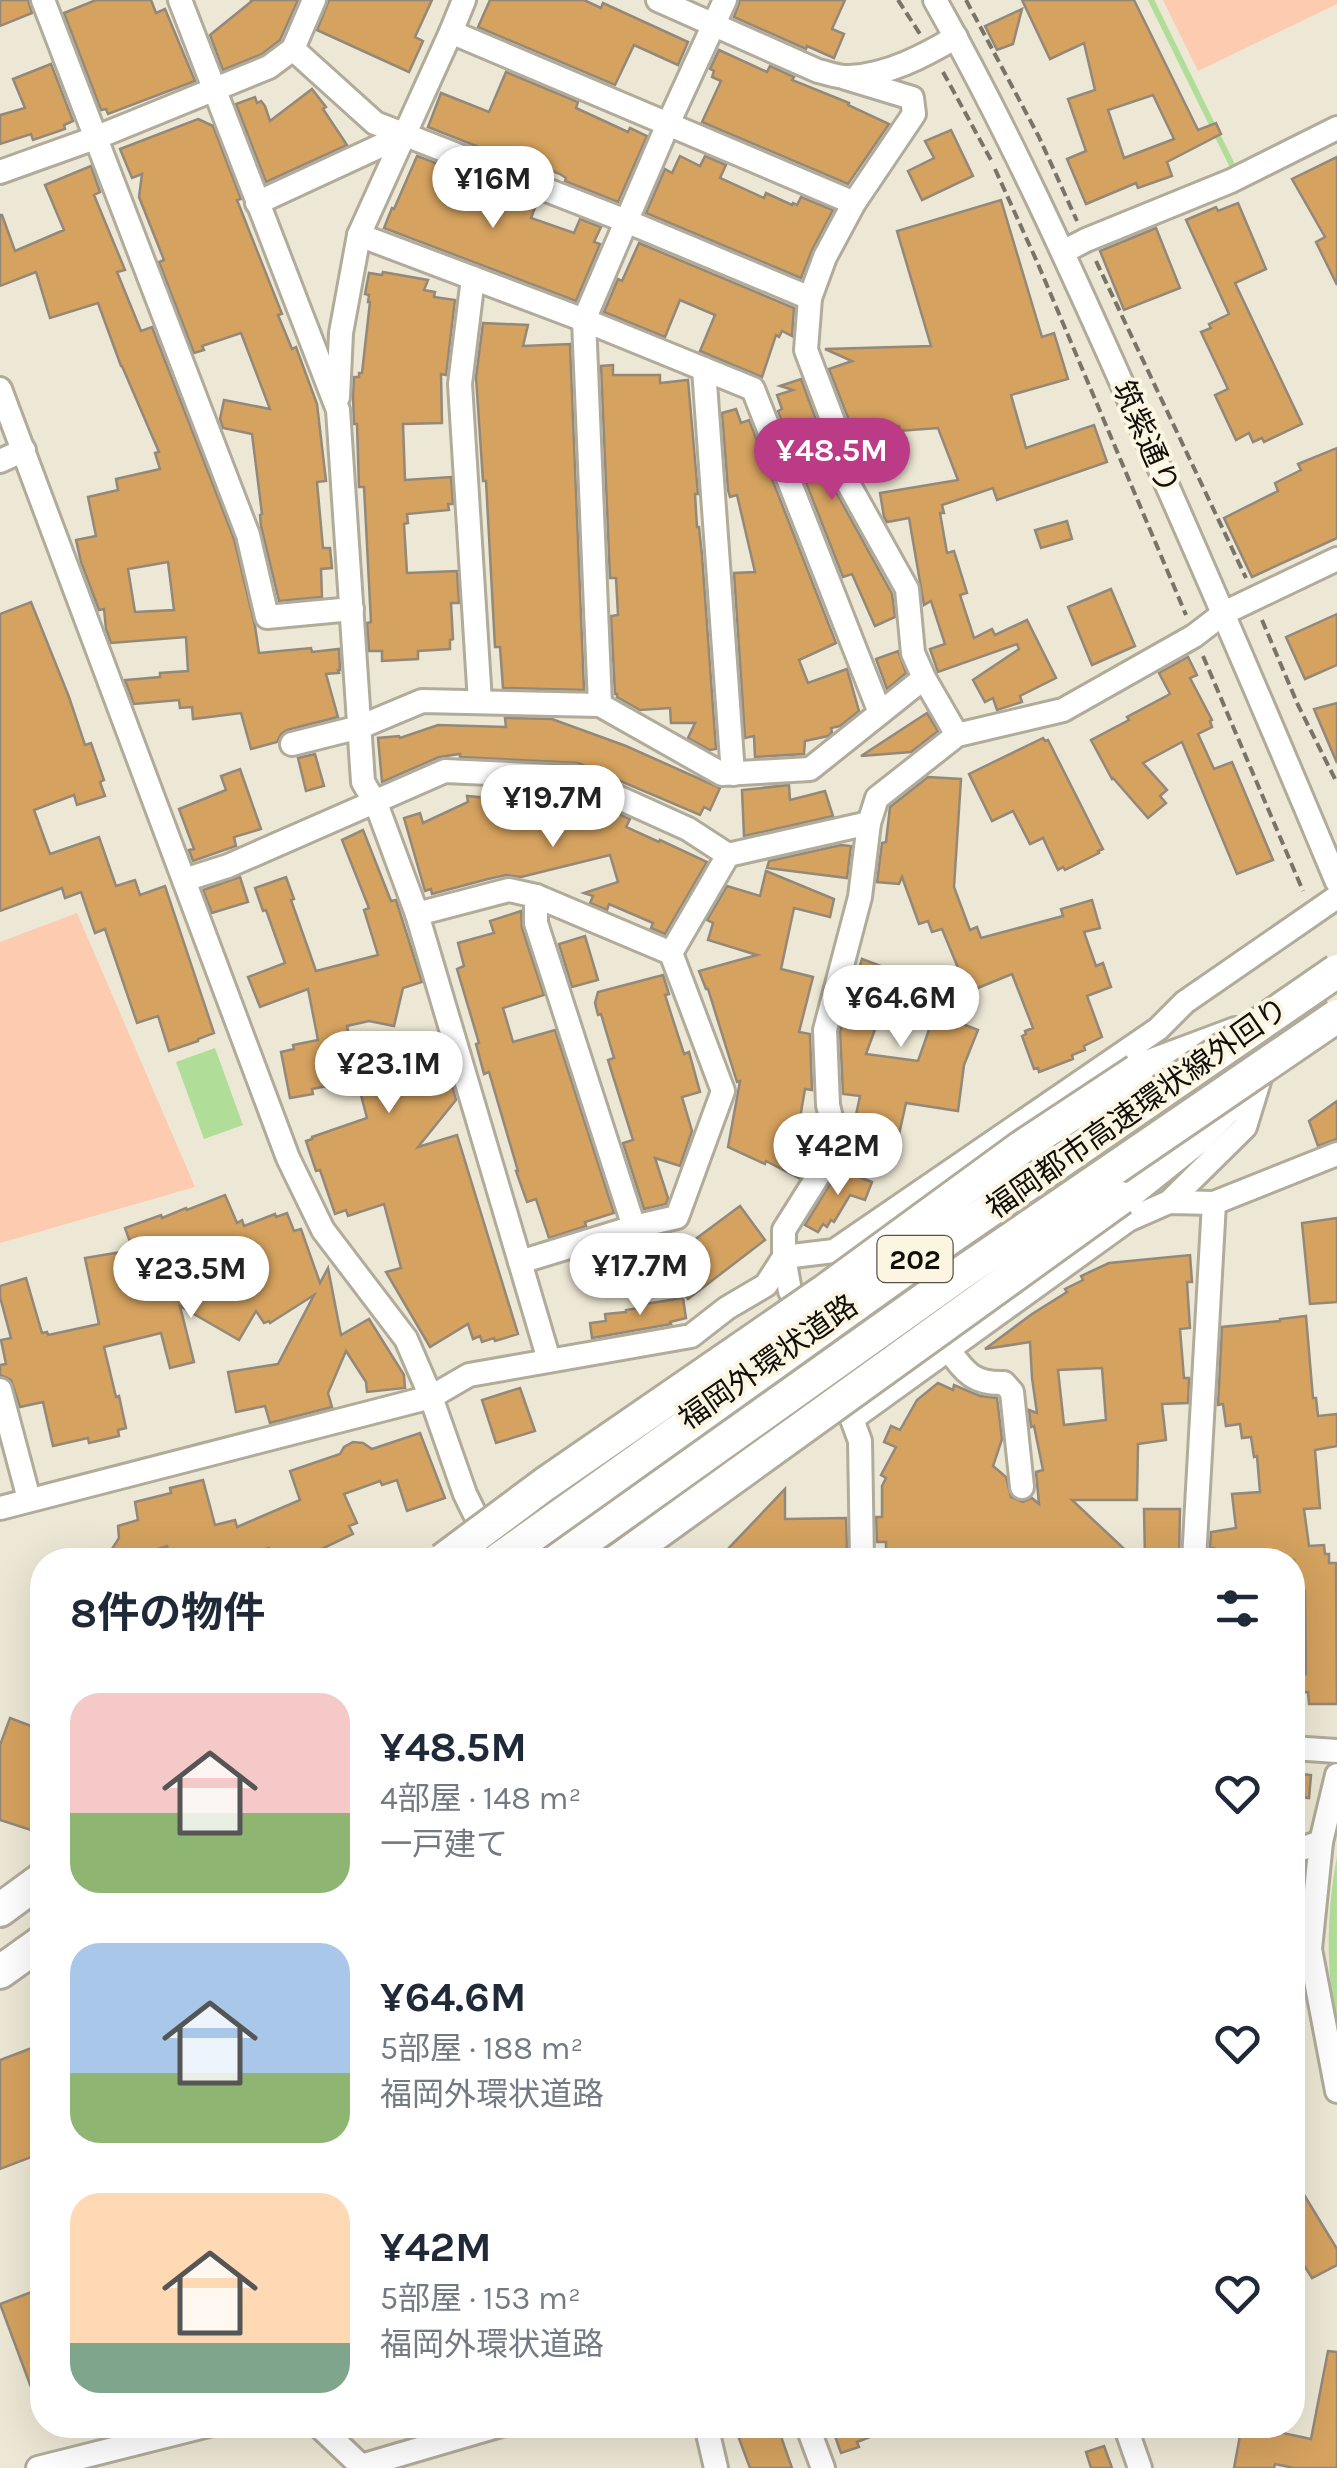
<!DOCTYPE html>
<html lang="ja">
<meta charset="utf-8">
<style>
:root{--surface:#fff;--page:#f6f6f7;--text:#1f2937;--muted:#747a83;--accent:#bc3b86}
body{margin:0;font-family:Karla,"Noto Sans JP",sans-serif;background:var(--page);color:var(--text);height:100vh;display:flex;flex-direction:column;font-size:38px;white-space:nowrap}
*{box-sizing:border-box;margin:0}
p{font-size:32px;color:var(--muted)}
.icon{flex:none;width:55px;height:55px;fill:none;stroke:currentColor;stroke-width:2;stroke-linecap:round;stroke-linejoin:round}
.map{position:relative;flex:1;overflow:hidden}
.details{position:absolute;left:30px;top:1548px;width:1275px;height:890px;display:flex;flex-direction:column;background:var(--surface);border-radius:40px;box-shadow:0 10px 40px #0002}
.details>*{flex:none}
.price{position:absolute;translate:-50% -85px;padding:0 22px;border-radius:35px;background:#fff;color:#222;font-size:32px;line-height:65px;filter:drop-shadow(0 2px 5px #0008)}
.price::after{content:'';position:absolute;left:50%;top:60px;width:30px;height:22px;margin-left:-15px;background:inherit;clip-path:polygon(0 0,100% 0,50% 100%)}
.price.on{background:var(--accent);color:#fff}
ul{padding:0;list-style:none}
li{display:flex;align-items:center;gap:30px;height:250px;padding:0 40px}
li span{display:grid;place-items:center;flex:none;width:280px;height:200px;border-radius:30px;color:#555}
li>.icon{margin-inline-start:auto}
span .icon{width:120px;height:120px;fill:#fffc;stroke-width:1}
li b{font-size:42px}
h2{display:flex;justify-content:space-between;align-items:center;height:120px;padding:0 40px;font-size:42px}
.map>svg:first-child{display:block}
.green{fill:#fccbb0}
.water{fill:#b0dd98}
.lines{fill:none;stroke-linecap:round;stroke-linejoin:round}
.stream{stroke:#b0dd98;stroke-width:6}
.building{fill:#d5a25f;stroke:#948879;stroke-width:2.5;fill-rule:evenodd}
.minor-casing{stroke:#b1ab9a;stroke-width:28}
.highway-casing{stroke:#b1ab9a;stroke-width:38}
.path{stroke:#787468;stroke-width:4;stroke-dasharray:10 5;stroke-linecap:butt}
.minor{stroke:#fff;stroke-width:22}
.highway{stroke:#fff;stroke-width:32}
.highway-bridge-casing{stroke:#b1ab9a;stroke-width:38;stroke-linecap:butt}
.highway-bridge{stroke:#fff;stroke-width:32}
.labels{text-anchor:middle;stroke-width:8;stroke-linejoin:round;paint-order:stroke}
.shield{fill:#fbf5e2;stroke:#57544a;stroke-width:2.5}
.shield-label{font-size:28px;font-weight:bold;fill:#110f09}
.street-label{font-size:30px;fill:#110f09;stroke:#fbf5e2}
</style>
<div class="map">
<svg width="1337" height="2468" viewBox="0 0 1337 2468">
<rect width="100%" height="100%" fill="#ede8d5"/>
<g class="green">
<path d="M1163 0H1337V4L1198 71Z"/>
<path d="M77 913 195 1187 0 1243V942Z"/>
</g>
<g class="water">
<path d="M215 1048 243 1125 204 1139 176 1062Z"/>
<path d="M1337 1856V2032C1326 1972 1326 1915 1337 1856Z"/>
</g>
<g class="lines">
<path class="stream" d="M1151 0 1232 165"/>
</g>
<g class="building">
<path d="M0 0H28L32 13 0 26Z"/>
<path d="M96 0H151L156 13 165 9 195 81 108 114 106 109 101 110 64 13Z"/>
<path d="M250 0H298L280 40 262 54 223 70 210 35 252 1Z"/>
<path d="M329 0H432L415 37 423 41 409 72 317 30Z"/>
<path d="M490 0H584L601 8 603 3 688 42 678 65 634 45 615 85 478 27Z"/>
<path d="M740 0H845L832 29 844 34 834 58 807 46 806 49 734 17Z"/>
<path d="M1022 0H1134L1198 130 1216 123 1221 134 1167 162 1172 176 1138 188 1136 183 1086 204 1067 159 1086 151 1068 99 1095 90 1084 43 1050 59ZM1153 95 1174 139 1124 158 1108 110Z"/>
<path d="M1022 9 1013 44 997 50 985 26Z"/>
<path d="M719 50 767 72 770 66 794 77 792 80 849 103 848 105 889 124 848 184 702 122 721 81 712 77 714 71 710 69Z"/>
<path d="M51 64 73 121 64 125 65 129 33 140 31 134 0 144V115L25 108 13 79Z"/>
<path d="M506 72 578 102 576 108 628 132 630 128 647 136 618 202 565 181 566 178 560 174 521 158 519 163 428 127 441 93 489 112Z"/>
<path d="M312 89 326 107 323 109 347 145 266 182 236 104 255 97 257 103 261 101 265 106 270 121Z"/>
<path d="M198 119 213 126 241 199 237 200 282 314 278 315 292 349 296 347 317 404 326 481 317 482 323 548H330L332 568 321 569 322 597 279 601 261 526 260 515 262 514 252 434 223 428 220 419 224 400 270 409 241 333 202 346 204 350 194 353 159 262 164 260 139 197 142 174 132 178 120 149Z"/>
<path d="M951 130 973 176 922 200 908 171 934 158 925 141Z"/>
<path d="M417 156 446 167 443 174 493 196 496 189 536 205 531 218 574 233 580 219 601 227 594 242 600 244 576 301 384 228 392 208 394 209Z"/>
<path d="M680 156 700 166 705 156 726 165 720 178 764 198 766 193 792 205 793 203 797 205 801 197 833 210 812 250 801 278 646 213 665 169 672 173Z"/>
<path d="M1337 157V285L1316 242 1325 237 1292 179Z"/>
<path d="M91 166 100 192 94 195 125 270 117 272 141 331 152 327 234 539 255 626 259 653 311 648 312 652 339 649 340 670H338L339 673 326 674 338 717 287 730 281 734 277 742 251 749 241 713 193 719 192 707 180 708 179 700 134 704 125 680 160 677V673L188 671 186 637 111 643 106 629 104 609 99 610 81 562 76 540 96 536 88 497 118 490 116 479 160 469 155 453 159 452 122 366H121L98 303 50 318 36 272 0 286V215H2L15 251 64 230 45 185ZM168 562 174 610 135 612 128 569Z"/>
<path d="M1001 200 1042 337 1054 333 1068 379 1011 395 1026 448 1094 425 1107 462 997 500 993 488 942 505 944 513H940L947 553 954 551 967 593 960 595 974 638 992 629 995 635 1027 620 1056 678 1020 696 1022 702 997 710 993 698 985 702 973 680 1019 649 1017 644 938 672 930 649 945 644 931 601 924 605 909 518 887 522 884 517 880 493 958 480 938 428 899 431V426H887L852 428 829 369 852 361 825 349 931 346 897 231Z"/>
<path d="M1238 203 1266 269 1235 283 1302 424 1264 442 1262 438 1253 442 1249 433 1236 440 1215 395 1228 389 1201 332 1211 328 1209 324 1229 314 1186 220 1216 207 1218 211Z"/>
<path d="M1156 228 1180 288 1124 310 1100 251Z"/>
<path d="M639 243 794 308 792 336 782 331 779 337 776 335 762 377 700 351 715 315 680 300 665 337 604 312 618 279 622 281Z"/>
<path d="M383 272 428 280 424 290 435 292 434 297 455 300 446 375 441 374 442 423 403 424 405 480 451 477 453 504H448L449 510 407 514 408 523 404 524 407 573 457 571 459 603H451L453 639 450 640V649L418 651V659L382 661V651H369L367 623 371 622 364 487H359L357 424H354L353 396 354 377H359V373H362L370 302H368L369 295 365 294 369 273 382 275Z"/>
<path d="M483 323 528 325 523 346 570 344 584 690 503 688 500 647H495L486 481H483L476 377Z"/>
<path d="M613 365V375H660V383L688 380 698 494H695L697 527H699L702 555 716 749 710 750 688 738 695 723H671L670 708 640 710 617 697V694H615L611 616 618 615 616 578H610L601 366Z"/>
<path d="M801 379 825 444 831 483 892 594 895 617 875 626 852 574 843 577 778 411 782 409 777 395 793 390 780 386Z"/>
<path d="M736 409 741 423 749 420 836 643 799 660 808 683 847 669 859 711 840 726 831 728 832 732 828 736 805 741 804 754 755 757 754 736 745 738 734 573 755 572 737 495 730 497 728 490 722 413Z"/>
<path d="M1337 448V538L1252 577 1224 518 1278 491 1275 483 1301 470 1298 464Z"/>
<path d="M1067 521 1072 539 1041 548 1035 530Z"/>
<path d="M1111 589 1135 646 1092 665 1068 607Z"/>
<path d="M31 602 69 697 85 745 91 743 104 780 100 782 105 796 77 805 74 795 34 810 50 854 99 837 116 886 135 880 140 895 165 886 214 1033 198 1039V1041L169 1051 158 1016 137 1023 105 929 95 933 81 892 65 898 62 888 0 911V614Z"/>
<path d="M1337 614V665L1305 679 1286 637Z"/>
<path d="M898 651 906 673 887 689 876 659Z"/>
<path d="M1188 657 1197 675 1190 678 1212 720 1210 721 1212 727 1198 734 1214 769 1232 762 1273 860 1237 874 1182 742 1143 763 1167 790 1160 796 1166 803 1148 818 1113 778 1112 779 1091 740 1129 720 1127 717 1170 694 1159 673Z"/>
<path d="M1337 703V763L1314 709Z"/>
<path d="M927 713 938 731 911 752 861 756Z"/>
<path d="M505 718 552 719 626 746 720 788 710 810 704 807 700 815 578 763 460 757V754L439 757 382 782 378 738 399 736 400 738 438 725 506 727Z"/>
<path d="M1043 738 1045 741 1048 740 1103 849 1098 851 1099 853 1065 870 1063 867 1058 870 1043 838 1030 844 1013 811 992 821 969 774Z"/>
<path d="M315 754 324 786 306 791 298 758Z"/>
<path d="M240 769 261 829 234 837 236 846 193 861 189 850 194 849 179 809 226 790 221 776Z"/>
<path d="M928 777 961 779 954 887 970 930 977 927 981 938 1063 916 1061 909 1092 900 1100 928 1084 932 1096 966 1103 963 1111 987 1087 996 1102 1037 1084 1046 1085 1050 1072 1055 1073 1059 1039 1072 1038 1068 1034 1069 1022 1036 1026 1034 1025 1031 1033 1028 1012 974 968 992 942 929 932 932 928 921 919 924 902 877 899 884 877 882 882 843 886 842 890 807Z"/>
<path d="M789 785 790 800 825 791 833 816 744 836 742 790Z"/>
<path d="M521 790 569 792 630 819 626 827 659 842 660 840 707 862 665 934 651 928 653 923 609 904 607 910 590 903 593 896 584 893 618 882 610 855 521 877 506 875 488 879 432 894 431 889 425 891 404 818 420 813 423 823 468 802 467 796 520 801Z"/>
<path d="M363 830 391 901 396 900 422 982 403 988 394 1026 369 1021 347 1026 355 1063 433 1037 446 1079 450 1078 456 1100 418 1147 457 1135 518 1334 495 1341 494 1338 482 1342 480 1336 473 1339 468 1324 430 1347 386 1272 401 1268 384 1204 348 1216 346 1210 335 1214 320 1170 316 1171 306 1141 312 1139V1137L367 1118 357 1080 312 1089 313 1094 290 1098 281 1052 294 1049 293 1045 318 1040 308 989 260 1007 248 977 285 963 266 910 263 911 255 888 286 877 294 899 291 900 316 971 378 955 364 910 369 908 342 840Z"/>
<path d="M841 845 851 846 847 878 767 868 769 861Z"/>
<path d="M766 871 834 899 830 917 794 908 781 969 813 977 799 1032 810 1034 812 1090 805 1089 795 1147 812 1157 799 1178 766 1161 765 1164 728 1147 740 1081 737 1082 708 989H706L699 971 757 955 708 940 713 923 707 920 727 886 760 896Z"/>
<path d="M240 877 248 902 212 913 203 890Z"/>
<path d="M521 911 522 928 544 995 503 1008 513 1042 555 1030 614 1213 585 1222 586 1226 549 1238 536 1199 527 1202 516 1171H518L489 1072 484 1074 476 1044 479 1043 457 969 464 966 458 943 494 933 490 921Z"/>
<path d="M585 936 598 980 572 987 559 944Z"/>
<path d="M862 959 886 968 884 973 967 1005 960 1023 978 1030 964 1065 958 1111 906 1103 898 1139 853 1129 860 1096 843 1094 840 1032ZM882 1010 930 1027 918 1061 866 1054Z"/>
<path d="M663 975 669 994 665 995 684 1054 689 1052 700 1092 682 1097 692 1131 680 1166 655 1158 668 1198 666 1204 644 1209 623 1143 633 1140 608 1060 614 1058 601 1014 598 1015 595 1003 598 992Z"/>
<path d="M1337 1101V1139L1318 1146 1309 1121Z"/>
<path d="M839 1169 872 1182 865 1200 850 1195 834 1222 831 1220 827 1227 823 1224 818 1232 805 1225Z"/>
<path d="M225 1195 237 1223 242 1220 244 1226 275 1214 276 1217 287 1213 294 1231 301 1229 320 1283 328 1268 341 1335 369 1319 404 1375 405 1388 367 1392 366 1382 346 1351 328 1393 332 1407 270 1423 265 1406 236 1412 228 1372 278 1364 314 1295 270 1323 269 1321 264 1323 256 1311 239 1340 180 1306 194 1362 170 1368 161 1333 104 1347 116 1397 119 1396 126 1428 118 1430 119 1436 89 1443 88 1438 53 1446 43 1402 20 1407 11 1380 0 1375V1365L6 1364 1 1340 11 1338 0 1297V1286L26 1278 42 1333 47 1332 48 1335 99 1324 85 1258 133 1250 125 1228 161 1215 162 1218 186 1208 187 1210Z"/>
<path d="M740 1206 765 1240 688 1299 677 1285 681 1281 666 1261Z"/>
<path d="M1337 1218V1302L1310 1304 1302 1223Z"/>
<path d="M1190 1255 1192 1282H1187L1190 1328 1180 1329 1184 1378H1189L1188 1403 1162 1404 1166 1440 1138 1444 1137 1500H1072L1136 1560H1098L1090 1552 1083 1560H921V1556L886 1554V1542H877L876 1517H882V1486L886 1478 881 1475 896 1447 884 1442 891 1426 900 1430 917 1400 938 1383 953 1390 954 1385 980 1396 997 1398 1002 1439 993 1466 1006 1477 1011 1497 1023 1502 1032 1498 1039 1504 1036 1472 1043 1470 1034 1426 1031 1427 1029 1410 1037 1413 1032 1378 1030 1342 985 1349 1032 1314 1067 1292 1065 1289 1083 1280 1081 1276 1109 1263ZM1102 1368 1106 1420 1064 1425 1058 1370Z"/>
<path d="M683 1298 686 1318 670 1322 671 1324 592 1338 590 1323 606 1321 605 1314 626 1312V1310L639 1308 638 1305Z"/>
<path d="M1306 1316 1313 1398H1316L1318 1416 1337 1414V1446L1315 1450 1320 1508 1304 1509 1309 1546 1324 1545 1325 1554H1329V1563H1336L1337 1704H1309L1308 1692 1294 1693V1674H1306L1305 1591H1294V1560H1215L1214 1548 1210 1549 1211 1532 1236 1528 1232 1494 1260 1492 1257 1456 1254 1457 1251 1437 1242 1438 1240 1424 1226 1426 1223 1404 1218 1405 1222 1327 1280 1321V1319Z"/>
<path d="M520 1388 535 1431 496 1443 482 1400Z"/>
<path d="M420 1433 445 1498 407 1511 397 1480 382 1485 380 1481 344 1494 357 1523 349 1526 353 1534 307 1556 297 1560H274L269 1548 223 1560H171L167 1546 121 1560H105L119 1538 118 1526 138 1520 135 1502 171 1493 170 1488 203 1480 215 1525 235 1520 237 1527 300 1500 290 1471 340 1454 344 1447 353 1442 363 1443 372 1449Z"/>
<path d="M785 1489V1519L846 1518 847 1549 726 1551Z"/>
<path d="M1144 1509H1180L1179 1560H1145Z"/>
<path d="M10 1718 42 1730V1807L34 1831 0 1820V1745Z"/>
<path d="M1292 1773 1311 1775 1309 1798 1292 1796Z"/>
<path d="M42 2044V2153L0 2169V2060Z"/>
<path d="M1292 2175 1337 2249V2265L1312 2278 1292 2246Z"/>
<path d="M42 2288V2414H41L0 2304Z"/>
<path d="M1328 2351 1337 2352V2468H1294L1275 2464 1274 2468H1234L1242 2425H1279L1278 2432 1311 2439Z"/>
<path d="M734 2425H777L792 2468H750Z"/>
<path d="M831 2425H896V2427L857 2442 859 2447 841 2453Z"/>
<path d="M1104 2446 1112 2468H1091L1086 2452Z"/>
</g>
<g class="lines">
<g class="minor-casing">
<g id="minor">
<path d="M43 0 248 535 267 617 352 609"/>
<path d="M180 0 338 410 363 782 377 806 417 914 509 890 536 896 671 953 728 855 869 823 877 798 957 735 1063 710 1194 636 1224 613 1337 559"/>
<path d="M464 0 451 32 854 203"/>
<path d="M658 0 818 71C828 73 839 78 850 77 888 75 924 56 956 37"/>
<path d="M935 0C1007 128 1068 262 1127 395 1199 556 1269 719 1337 882"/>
<path d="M293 49 375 123 626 221 810 298"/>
<path d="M846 78 912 98 914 114 854 203 825 257 810 298 806 350 840 440 844 476 907 589 913 653 924 678 957 735"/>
<path d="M0 172 95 138 269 67 293 49 314 0"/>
<path d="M257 203 404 135"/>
<path d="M359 235 584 320 753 389 880 713"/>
<path d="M1063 252 1086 240 1231 181 1337 128"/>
<path d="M473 278 460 384 480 702"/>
<path d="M704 369 733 774"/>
<path d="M0 389 288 1158 323 1230 406 1339 431 1397 465 1494 489 1543"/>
<path d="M338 397 341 333 359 235 451 32"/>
<path d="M0 461 24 450"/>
<path d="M600 705 584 320 668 124 725 0"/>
<path d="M292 744 360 727 422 701 600 705 722 774 810 769 924 678"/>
<path d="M184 880 228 866 445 771 573 777 688 829 728 855"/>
<path d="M417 914 549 1360"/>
<path d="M1169 1202 1245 1127 1260 1078"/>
<path d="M634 1227 677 1217 723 1091 671 953"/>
<path d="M784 1257 834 1251 1158 1029 1185 1002 1337 897"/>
<path d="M520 1262 634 1227 536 923V896"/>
<path d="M948 1349C965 1372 973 1384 1004 1383L1012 1392 1022 1487"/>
<path d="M0 1390 29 1499"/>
<path d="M852 1419 1128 1220 1169 1202 1214 1203 1337 1154"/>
<path d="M0 1508 431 1397 469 1375 691 1336 727 1308 766 1285 784 1257"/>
<path d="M862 1560 860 1441 852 1419 790 1291 784 1257V1230L823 1168 836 1139 828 1105 825 1030 860 897 869 823"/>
<path d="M1194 1560 1214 1203"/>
<path d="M1292 1748 1337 1751"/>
<path d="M1337 1775 1321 1842 1310 1949 1337 2091"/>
<path d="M1292 1852 1321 1842"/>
<path d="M318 2425 361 2466"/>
<path d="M706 2425 716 2468"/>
<path d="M807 2425 823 2468"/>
<path d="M1125 2425 1140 2468"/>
<path d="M38 2468 209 2425"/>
<path d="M362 2468 361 2466 501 2425"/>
</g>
</g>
<g class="highway-casing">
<g id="highway">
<path d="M1137 1071 1236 1034"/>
<path d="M1121 1198 1196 1138 1242 1091"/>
<path d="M0 1910 42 1879"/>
<path d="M0 1972 42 1942"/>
</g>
</g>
<g class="path">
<path d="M898 0 920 34"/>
<path d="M966 0 1039 137 1077 221"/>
<path d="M943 72 991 160"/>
<path d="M995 169 1038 264 1186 615"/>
<path d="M1096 261 1246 578"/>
<path d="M1262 620 1298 705 1337 783"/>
<path d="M1203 656 1303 891"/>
</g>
<use href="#minor" class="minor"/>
<use href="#highway" class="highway"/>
<g class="highway-bridge-casing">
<g id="highway-bridge">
<path d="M443 1560 545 1484 825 1291 1022 1147 1137 1071"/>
<path d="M498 1560 935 1248 1337 971"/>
<path d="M558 1560 960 1274 1337 1016"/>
<path d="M619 1560 1121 1198"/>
</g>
</g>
<use href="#highway-bridge" class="highway-bridge"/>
</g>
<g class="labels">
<rect class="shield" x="877.5" y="1236" width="75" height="46" rx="8"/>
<g class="shield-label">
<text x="915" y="1269">202</text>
</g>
<g class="street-label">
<text transform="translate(1146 437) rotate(66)" y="10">筑紫通り</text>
<text transform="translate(1137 1108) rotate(-35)" y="10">福岡都市高速環状線外回り</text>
<text transform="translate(768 1362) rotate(-35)" y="10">福岡外環状道路</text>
</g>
</g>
</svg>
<b class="price" style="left:493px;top:231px">¥16M</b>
<b class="price on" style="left:832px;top:503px">¥48.5M</b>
<b class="price" style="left:553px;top:850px">¥19.7M</b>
<b class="price" style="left:901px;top:1050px">¥64.6M</b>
<b class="price" style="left:389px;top:1116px">¥23.1M</b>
<b class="price" style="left:838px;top:1198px">¥42M</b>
<b class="price" style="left:640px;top:1318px">¥17.7M</b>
<b class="price" style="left:191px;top:1321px">¥23.5M</b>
<section class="details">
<h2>8件の物件<svg class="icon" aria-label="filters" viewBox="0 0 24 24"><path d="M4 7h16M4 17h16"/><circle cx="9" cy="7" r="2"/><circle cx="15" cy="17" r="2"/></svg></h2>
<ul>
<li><span style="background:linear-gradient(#f6c9c9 60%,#8fb573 0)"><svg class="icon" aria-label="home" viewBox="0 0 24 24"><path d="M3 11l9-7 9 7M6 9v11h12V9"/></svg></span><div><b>¥48.5M</b><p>4部屋 · 148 m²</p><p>一戸建て</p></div><svg class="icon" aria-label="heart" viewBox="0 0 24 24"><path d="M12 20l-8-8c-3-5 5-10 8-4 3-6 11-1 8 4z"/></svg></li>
<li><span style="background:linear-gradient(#a9c7e8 65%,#8fb573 0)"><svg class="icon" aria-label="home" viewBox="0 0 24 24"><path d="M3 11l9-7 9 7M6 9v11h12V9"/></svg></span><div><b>¥64.6M</b><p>5部屋 · 188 m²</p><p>福岡外環状道路</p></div><svg class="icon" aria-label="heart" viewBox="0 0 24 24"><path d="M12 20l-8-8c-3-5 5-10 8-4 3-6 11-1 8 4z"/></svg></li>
<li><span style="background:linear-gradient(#ffd9b3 75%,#7fa58c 0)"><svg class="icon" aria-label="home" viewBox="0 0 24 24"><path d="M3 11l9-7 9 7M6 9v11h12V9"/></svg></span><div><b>¥42M</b><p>5部屋 · 153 m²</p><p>福岡外環状道路</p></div><svg class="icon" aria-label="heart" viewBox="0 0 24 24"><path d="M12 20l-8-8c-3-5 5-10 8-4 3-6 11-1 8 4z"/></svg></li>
</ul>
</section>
</div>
